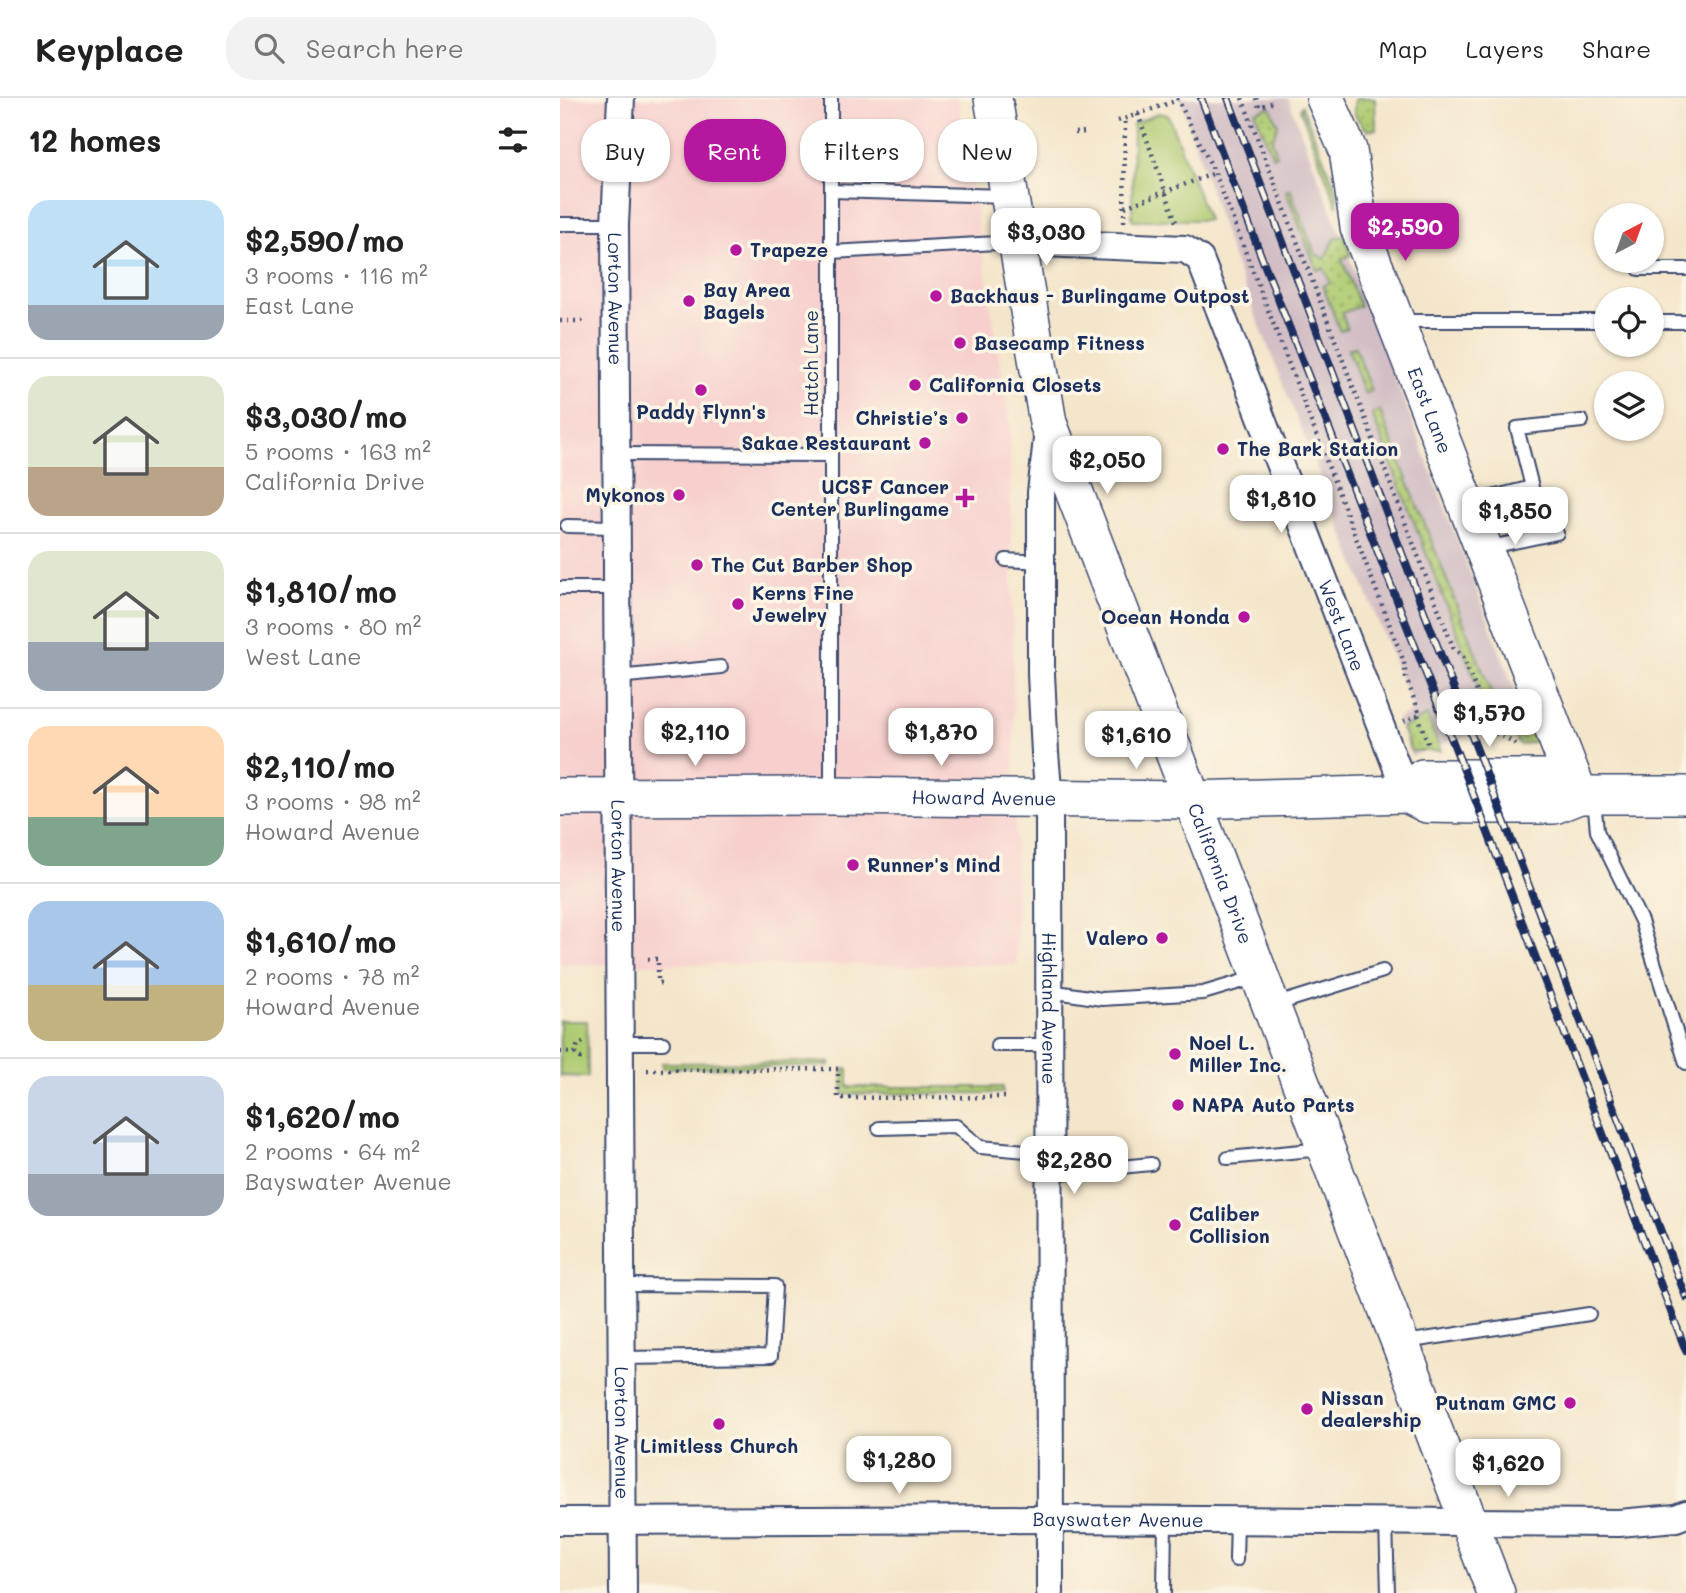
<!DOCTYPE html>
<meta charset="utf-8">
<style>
:root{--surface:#fff;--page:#f2f2f2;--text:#222;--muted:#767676;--line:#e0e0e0;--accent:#b5179e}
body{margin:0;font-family:Mali,sans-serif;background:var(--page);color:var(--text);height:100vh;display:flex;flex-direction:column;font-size:26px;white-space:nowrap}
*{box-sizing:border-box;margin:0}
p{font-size:23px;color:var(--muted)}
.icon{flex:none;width:38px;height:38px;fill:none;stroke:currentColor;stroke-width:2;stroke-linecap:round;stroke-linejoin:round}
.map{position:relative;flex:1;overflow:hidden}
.sheet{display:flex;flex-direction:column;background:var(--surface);width:560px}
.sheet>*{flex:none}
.hud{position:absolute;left:21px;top:21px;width:665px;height:63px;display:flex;gap:14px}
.needle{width:46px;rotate:41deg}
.tools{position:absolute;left:1034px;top:105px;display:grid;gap:14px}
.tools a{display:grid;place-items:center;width:70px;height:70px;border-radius:50%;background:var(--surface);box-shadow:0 2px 5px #0004;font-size:35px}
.price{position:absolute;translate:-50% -60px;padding:0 16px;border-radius:14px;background:#fff;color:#222;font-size:23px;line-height:46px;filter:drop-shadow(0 2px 4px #0008)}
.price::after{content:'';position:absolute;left:50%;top:42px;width:21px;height:16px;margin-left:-10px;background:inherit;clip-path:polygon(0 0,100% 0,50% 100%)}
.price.current{background:var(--accent);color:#fff}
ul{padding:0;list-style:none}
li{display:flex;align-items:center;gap:21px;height:175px;padding:0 28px}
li+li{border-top:2px solid var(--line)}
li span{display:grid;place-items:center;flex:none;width:196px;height:140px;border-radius:21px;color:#555}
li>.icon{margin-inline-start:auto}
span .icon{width:84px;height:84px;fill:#fffc;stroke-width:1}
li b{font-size:30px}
h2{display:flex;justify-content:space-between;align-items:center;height:84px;padding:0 28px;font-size:30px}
.tag{padding:0 24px;border-radius:28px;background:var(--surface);box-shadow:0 2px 5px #0004;font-size:24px;line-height:63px}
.tag.current{background:var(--accent);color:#fff}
header{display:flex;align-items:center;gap:42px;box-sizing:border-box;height:98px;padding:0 35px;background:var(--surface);border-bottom:2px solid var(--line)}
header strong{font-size:33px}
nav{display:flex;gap:38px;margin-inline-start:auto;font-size:24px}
.search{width:490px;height:63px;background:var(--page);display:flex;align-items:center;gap:18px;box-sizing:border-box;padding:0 24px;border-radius:28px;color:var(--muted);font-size:26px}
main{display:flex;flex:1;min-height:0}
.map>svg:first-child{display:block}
.built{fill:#f7d0ce}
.railway{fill:#d2bec4}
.green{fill:#afcb71;stroke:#657d68;stroke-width:2}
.garden{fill:url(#garden-dots);stroke:#657d68;stroke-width:2}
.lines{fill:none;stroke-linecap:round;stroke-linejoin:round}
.lane-casing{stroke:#3c4a6e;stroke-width:16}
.street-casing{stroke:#3c4a6e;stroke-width:30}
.secondary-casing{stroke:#3c4a6e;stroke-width:40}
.path{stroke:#3c4a6e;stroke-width:4.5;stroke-dasharray:2 5;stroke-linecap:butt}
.lane{stroke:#fff;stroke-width:12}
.street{stroke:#fff;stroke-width:26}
.secondary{stroke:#fff;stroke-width:37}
.rail-casing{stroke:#1b2f5e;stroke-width:8}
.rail{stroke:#fcf5e5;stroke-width:5;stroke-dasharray:16;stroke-linecap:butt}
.poi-dot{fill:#b5179e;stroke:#fcf5e5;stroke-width:2.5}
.labels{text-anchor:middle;stroke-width:7;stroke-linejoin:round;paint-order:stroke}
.poi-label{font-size:19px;font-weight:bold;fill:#1b2f5e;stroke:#fcf5e5;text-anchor:start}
.street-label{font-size:19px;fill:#1b2f5e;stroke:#fcf5e5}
</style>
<header>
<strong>Keyplace</strong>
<div class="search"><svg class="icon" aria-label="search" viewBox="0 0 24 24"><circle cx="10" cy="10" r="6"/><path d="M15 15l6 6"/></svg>Search here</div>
<nav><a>Map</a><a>Layers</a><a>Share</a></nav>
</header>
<main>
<section class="sheet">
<h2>12 homes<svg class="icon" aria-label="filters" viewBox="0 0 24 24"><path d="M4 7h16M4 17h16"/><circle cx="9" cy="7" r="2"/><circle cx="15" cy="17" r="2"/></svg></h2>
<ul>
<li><span style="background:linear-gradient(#bfe0f5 75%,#9aa5b1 0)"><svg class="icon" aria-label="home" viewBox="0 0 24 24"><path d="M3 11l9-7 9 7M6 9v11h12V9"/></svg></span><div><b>$2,590/mo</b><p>3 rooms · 116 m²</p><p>East Lane</p></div></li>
<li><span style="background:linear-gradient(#dfe7d0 65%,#b9a48a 0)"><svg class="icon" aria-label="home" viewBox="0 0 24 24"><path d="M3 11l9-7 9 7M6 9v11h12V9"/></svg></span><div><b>$3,030/mo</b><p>5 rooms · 163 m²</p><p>California Drive</p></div></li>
<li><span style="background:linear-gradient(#dfe7d0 65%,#9aa5b1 0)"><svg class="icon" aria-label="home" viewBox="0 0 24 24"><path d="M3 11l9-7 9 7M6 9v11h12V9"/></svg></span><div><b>$1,810/mo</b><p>3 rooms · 80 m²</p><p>West Lane</p></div></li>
<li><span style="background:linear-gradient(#ffd9b3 65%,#7fa58c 0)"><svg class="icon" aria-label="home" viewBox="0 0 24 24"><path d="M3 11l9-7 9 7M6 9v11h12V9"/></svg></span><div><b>$2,110/mo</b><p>3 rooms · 98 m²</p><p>Howard Avenue</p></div></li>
<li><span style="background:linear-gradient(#a9c7e8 60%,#c2b280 0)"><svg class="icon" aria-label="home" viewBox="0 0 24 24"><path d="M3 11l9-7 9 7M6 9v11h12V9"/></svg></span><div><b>$1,610/mo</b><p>2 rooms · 78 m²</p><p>Howard Avenue</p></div></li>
<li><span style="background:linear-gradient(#c9d6e8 70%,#9aa5b1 0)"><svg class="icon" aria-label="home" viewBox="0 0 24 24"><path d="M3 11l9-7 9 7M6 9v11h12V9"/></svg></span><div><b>$1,620/mo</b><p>2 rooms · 64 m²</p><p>Bayswater Avenue</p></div></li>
</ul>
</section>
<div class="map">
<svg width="1126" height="1495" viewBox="0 0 1126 1495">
<defs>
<pattern id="garden-dots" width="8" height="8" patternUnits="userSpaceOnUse" patternTransform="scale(1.75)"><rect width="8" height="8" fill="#afcb71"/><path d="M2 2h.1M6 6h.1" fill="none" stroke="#8ea560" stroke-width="1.8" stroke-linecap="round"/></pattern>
</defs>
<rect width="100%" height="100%" fill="#fcf5e5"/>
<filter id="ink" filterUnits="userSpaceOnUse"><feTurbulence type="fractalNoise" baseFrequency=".0143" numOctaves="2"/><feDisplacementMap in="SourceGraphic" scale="14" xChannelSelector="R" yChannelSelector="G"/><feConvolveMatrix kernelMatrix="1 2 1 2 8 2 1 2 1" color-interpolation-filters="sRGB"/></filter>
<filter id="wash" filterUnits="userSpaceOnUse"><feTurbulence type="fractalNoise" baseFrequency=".00686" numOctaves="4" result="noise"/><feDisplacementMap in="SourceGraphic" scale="28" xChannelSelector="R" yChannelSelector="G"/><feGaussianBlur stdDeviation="1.57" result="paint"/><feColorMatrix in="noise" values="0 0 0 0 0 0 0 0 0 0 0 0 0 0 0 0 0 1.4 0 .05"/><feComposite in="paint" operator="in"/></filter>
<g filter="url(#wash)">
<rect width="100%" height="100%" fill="#f4e6cb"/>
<path class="built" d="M0 0H398L450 328 457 867 0 866Z"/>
<path class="railway" d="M620 0H728L964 616 851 658 837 621 854 613 671 156Z"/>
<g class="green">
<path d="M599 15 608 17 648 122H572L573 26Z"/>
<path d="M0 923H27L28 979 0 978Z"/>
</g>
<g class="garden">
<path d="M796 0H815L816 31 807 32C797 21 790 15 796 0Z"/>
<path d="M742 8 777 94V108L740 11Z"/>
<path d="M708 9 711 10 718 27 712 42 717 57 713 59 695 14Z"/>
<path d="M730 91 755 156 765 161C770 151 772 137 784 138L791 157 782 161 800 208 782 215 787 230 780 233 763 188 770 185 764 170 757 172 726 93Z"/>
<path d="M795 249 812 293 805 296 788 251Z"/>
<path d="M820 313 937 609 945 606 949 616 946 623 958 630 967 626 958 603 964 601 980 642 961 647 958 645 954 634 932 625 812 316Z"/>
<path d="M867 618 881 653H851L842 630Z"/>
<path d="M270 964V968L102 970V965Z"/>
<path d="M283 971H288V989H443V995L283 996Z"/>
</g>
</g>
<g filter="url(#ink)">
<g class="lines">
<g class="lane-casing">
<g id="lane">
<path d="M271 0V696"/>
<path d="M271 93 446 98"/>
<path d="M0 126H55"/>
<path d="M271 154 456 144"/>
<path d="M1079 171H1126"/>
<path d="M840 223H1046"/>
<path d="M1092 224H1126"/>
<path d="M56 356 271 357"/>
<path d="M908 405 972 389 957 330 1022 323"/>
<path d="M7 428 56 429"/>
<path d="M925 450 997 435"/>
<path d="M446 462 481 464"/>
<path d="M0 490H57"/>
<path d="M57 579 161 569"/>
<path d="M1034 701 1037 733 1081 823 1126 965"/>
<path d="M490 893 542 901 643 895 697 879"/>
<path d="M714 907 823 873"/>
<path d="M59 945H103"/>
<path d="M437 947H489"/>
<path d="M319 1030 396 1028 420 1049 490 1055"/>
<path d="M668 1060 762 1051"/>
<path d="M490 1076 591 1066"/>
<path d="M60 1187 215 1188 211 1258 61 1260"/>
<path d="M845 1244 1029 1216"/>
<path d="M826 1424 828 1495"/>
<path d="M676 1462 677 1422"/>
<path d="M604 1495 605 1422"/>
</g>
</g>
<g class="street-casing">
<g id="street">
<path id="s1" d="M61 0 55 126 63 1495"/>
<path id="s2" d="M458 144 625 151 640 161 847 696"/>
<path id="s3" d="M488 332 481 395V576L485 655 489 702 490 1495"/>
<path id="s4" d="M0 1423 490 1421 1059 1425 1116 1420 1126 1416"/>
</g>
</g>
<g class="secondary-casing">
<g id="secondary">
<path id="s5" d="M433 0 488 325 936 1495"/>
<path id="s6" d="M765 0 788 52 799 129 1019 697"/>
<path d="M847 696 863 680H992L1019 697"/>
<path id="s7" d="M0 699 271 698 631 702 847 696 867 706 917 707H994L1019 697H1126"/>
</g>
</g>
<g class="path">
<path d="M617 0 655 75 844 564 846 580 860 616 844 623"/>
<path d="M682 0 893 549 903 559 933 634 954 644 957 649"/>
<path d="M696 0 699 9 714 4"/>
<path d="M578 16 617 127"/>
<path d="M558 23 618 2"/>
<path d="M515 35 525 34"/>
<path d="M565 109 655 75"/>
<path d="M564 124 565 20"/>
<path d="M0 223H27"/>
<path d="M858 617 869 649"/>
<path d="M88 861H98V885H103"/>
<path d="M0 954 15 955 18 946 27 943"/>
<path d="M15 955 20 960 27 961"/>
<path d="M87 972 278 971V1000L450 999"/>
</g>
<use href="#lane" class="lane"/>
<use href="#street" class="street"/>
<use href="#secondary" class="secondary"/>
<g class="rail-casing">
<g id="rail">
<path d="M641 0 705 168 907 680 1126 1253"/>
<path d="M668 0 1126 1199"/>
</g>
</g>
<use href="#rail" class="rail"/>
</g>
</g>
<g class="poi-dot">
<circle cx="176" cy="152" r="7"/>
<circle cx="376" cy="198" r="7"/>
<circle cx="129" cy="203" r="7"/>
<circle cx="400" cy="245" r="7"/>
<circle cx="355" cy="287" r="7"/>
<circle cx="141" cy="292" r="7"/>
<circle cx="402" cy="320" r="7"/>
<circle cx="365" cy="345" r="7"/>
<circle cx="663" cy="351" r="7"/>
<circle cx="119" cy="397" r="7"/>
<path d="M401.5 389.5h7v7h7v7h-7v7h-7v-7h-7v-7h7z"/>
<circle cx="137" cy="467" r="7"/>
<circle cx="178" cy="506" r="7"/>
<circle cx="684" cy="519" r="7"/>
<circle cx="293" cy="767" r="7"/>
<circle cx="602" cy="840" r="7"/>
<circle cx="615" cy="956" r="7"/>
<circle cx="618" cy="1007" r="7"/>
<circle cx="615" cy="1127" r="7"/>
<circle cx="1010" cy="1305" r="7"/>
<circle cx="747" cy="1311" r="7"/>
<circle cx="159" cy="1326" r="7"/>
</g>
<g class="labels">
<g class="poi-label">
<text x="190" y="159">Trapeze</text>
<text x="143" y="199">Bay Area<tspan x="143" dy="22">Bagels</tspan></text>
<text x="390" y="205">Backhaus - Burlingame Outpost</text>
<text x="414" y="252">Basecamp Fitness</text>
<text x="369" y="294">California Closets</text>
<text x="141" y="321" text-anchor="middle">Paddy Flynn's</text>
<text x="388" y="327" text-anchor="end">Christie’s</text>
<text x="351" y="352" text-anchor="end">Sakae Restaurant</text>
<text x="677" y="358">The Bark Station</text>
<text x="389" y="396" text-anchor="end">UCSF Cancer<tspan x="389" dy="22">Center Burlingame</tspan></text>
<text x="105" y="404" text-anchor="end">Mykonos</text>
<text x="151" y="474">The Cut Barber Shop</text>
<text x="192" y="502">Kerns Fine<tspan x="192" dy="22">Jewelry</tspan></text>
<text x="670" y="526" text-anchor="end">Ocean Honda</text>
<text x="307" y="774">Runner's Mind</text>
<text x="588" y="847" text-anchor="end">Valero</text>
<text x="629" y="952">Noel L.<tspan x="629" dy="22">Miller Inc.</tspan></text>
<text x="632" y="1014">NAPA Auto Parts</text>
<text x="629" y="1123">Caliber<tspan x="629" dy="22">Collision</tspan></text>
<text x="761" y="1307">Nissan<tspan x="761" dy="22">dealership</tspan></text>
<text x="996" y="1312" text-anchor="end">Putnam GMC</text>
<text x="159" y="1355" text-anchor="middle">Limitless Church</text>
</g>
<g class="street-label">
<text dy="7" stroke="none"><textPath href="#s1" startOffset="201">Lorton Avenue</textPath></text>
<text transform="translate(251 265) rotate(-90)" y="7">Hatch Lane</text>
<text dy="7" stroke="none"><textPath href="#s6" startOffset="331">East Lane</textPath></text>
<text dy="7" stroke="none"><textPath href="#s2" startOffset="578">West Lane</textPath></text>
<text dy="7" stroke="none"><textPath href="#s7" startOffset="424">Howard Avenue</textPath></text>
<text dy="7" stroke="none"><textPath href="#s1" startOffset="768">Lorton Avenue</textPath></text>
<text dy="7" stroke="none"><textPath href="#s5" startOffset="812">California Drive</textPath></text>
<text dy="7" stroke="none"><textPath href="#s3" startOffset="579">Highland Avenue</textPath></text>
<text dy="7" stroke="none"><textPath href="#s1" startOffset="1335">Lorton Avenue</textPath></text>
<text dy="7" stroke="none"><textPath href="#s4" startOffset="558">Bayswater Avenue</textPath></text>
</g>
</g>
</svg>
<div class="tools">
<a><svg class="needle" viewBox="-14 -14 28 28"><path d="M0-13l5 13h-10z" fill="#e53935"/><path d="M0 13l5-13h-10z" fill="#767676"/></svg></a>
<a><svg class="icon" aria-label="locate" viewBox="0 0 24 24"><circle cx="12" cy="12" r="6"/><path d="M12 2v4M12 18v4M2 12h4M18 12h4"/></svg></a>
<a><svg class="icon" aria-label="layers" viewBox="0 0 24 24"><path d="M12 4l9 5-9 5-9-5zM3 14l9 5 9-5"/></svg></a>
</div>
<b class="price current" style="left:845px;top:165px">$2,590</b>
<b class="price" style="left:486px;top:170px">$3,030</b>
<b class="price" style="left:547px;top:398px">$2,050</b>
<b class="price" style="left:721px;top:437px">$1,810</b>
<b class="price" style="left:955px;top:449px">$1,850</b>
<b class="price" style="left:929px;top:651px">$1,570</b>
<b class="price" style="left:135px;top:670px">$2,110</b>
<b class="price" style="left:381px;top:670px">$1,870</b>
<b class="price" style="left:576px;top:673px">$1,610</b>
<b class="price" style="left:514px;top:1098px">$2,280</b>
<b class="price" style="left:339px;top:1398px">$1,280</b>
<b class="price" style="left:948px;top:1401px">$1,620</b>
<div class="hud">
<a class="tag">Buy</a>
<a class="tag current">Rent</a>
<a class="tag">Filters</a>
<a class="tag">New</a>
</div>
</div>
</main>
